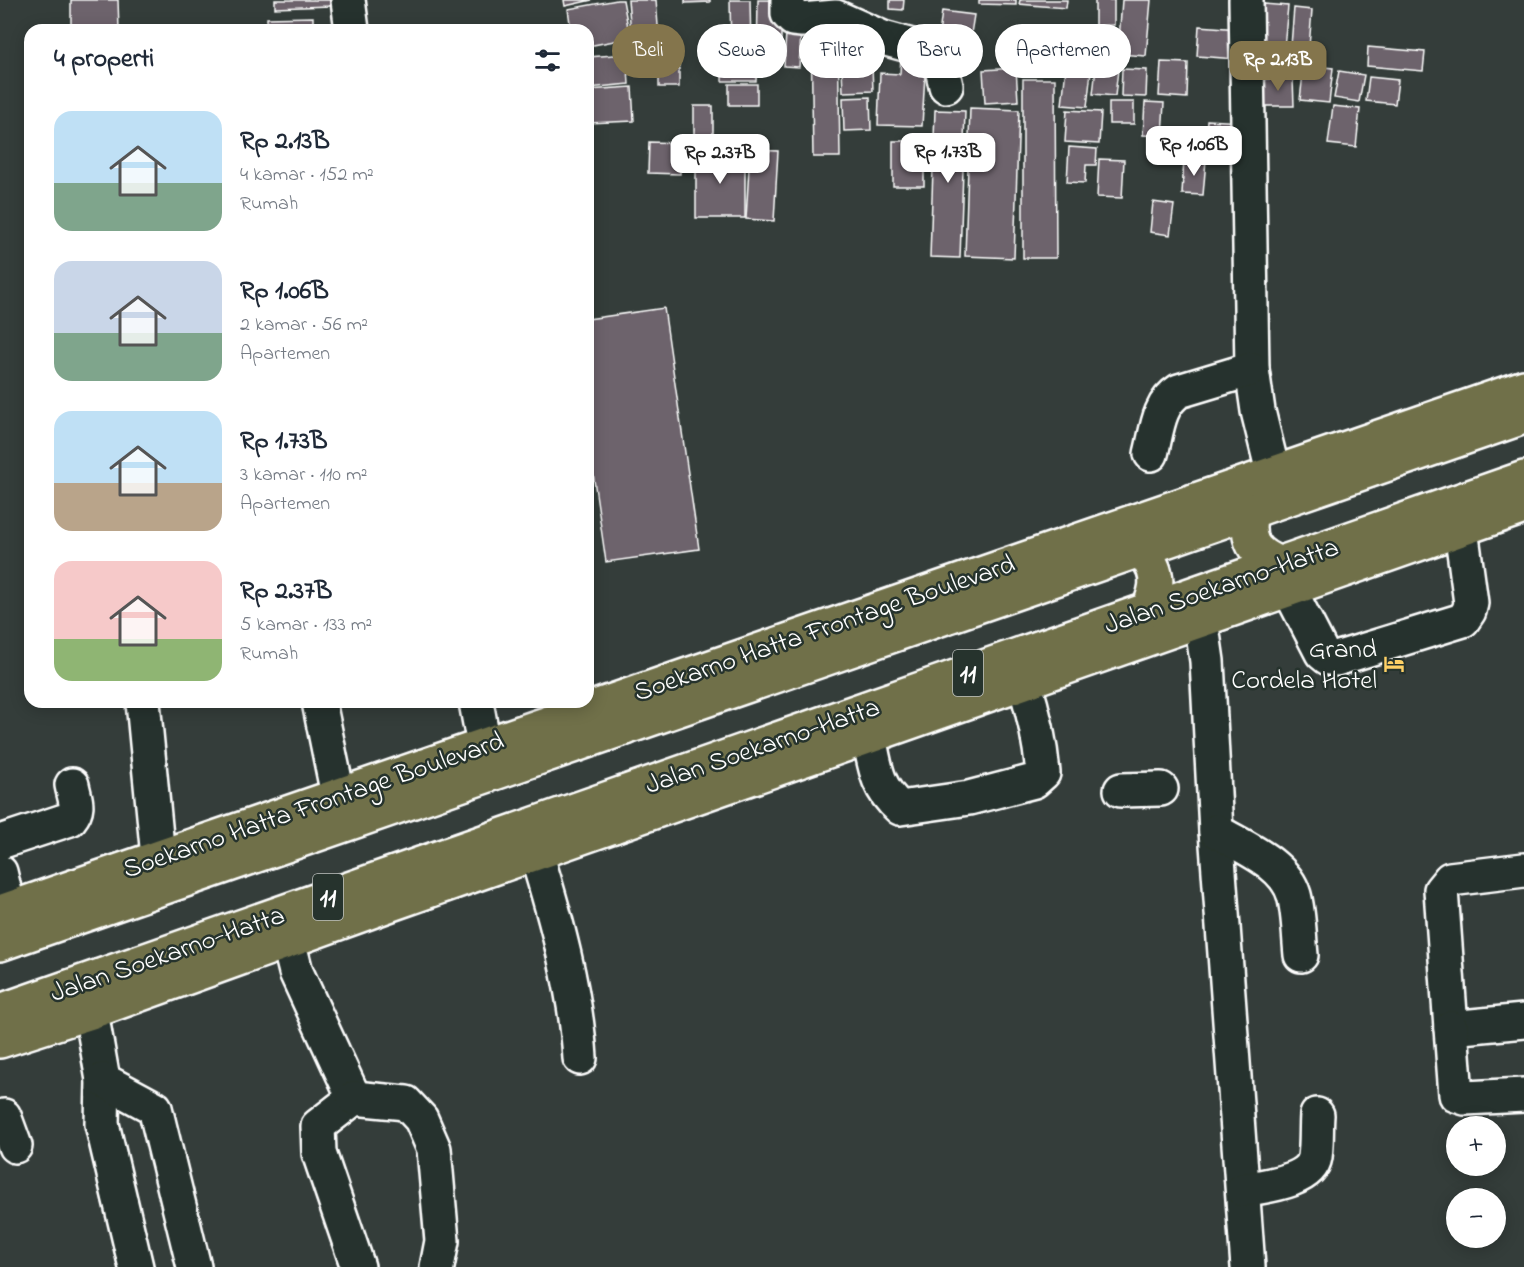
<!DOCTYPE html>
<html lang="id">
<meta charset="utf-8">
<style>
:root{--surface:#fff;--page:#f6f6f7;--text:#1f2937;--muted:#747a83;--accent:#84754c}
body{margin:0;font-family:"Indie Flower",sans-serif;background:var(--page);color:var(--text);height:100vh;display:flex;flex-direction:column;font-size:22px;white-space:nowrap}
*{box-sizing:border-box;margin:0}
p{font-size:20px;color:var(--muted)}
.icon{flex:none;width:33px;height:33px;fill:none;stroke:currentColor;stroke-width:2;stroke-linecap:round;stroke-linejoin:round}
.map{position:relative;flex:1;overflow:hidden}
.panel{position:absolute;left:24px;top:24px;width:570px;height:684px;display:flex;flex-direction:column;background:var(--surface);border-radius:18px;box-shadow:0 3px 15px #0003}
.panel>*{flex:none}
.top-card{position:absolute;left:612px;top:24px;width:570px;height:54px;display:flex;gap:12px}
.tools{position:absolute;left:1446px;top:1116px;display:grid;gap:12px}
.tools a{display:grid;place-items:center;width:60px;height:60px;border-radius:50%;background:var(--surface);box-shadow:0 3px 15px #0003;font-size:30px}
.price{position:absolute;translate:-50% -51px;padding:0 14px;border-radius:12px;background:#fff;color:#222;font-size:20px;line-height:39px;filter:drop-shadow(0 2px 3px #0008)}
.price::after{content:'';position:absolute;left:50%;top:36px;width:18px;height:14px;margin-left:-9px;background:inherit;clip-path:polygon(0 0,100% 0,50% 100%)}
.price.active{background:var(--accent);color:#fff}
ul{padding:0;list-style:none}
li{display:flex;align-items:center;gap:18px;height:150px;padding:0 30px}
li span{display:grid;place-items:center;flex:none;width:168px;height:120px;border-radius:18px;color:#555}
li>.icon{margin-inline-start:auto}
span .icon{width:72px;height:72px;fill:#fffc;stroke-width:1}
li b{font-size:26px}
h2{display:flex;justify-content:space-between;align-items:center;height:72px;padding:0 30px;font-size:26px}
.tag{padding:0 21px;border-radius:27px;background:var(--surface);box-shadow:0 3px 15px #0003;font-size:21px;line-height:54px}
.tag.active{background:var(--accent);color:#fff}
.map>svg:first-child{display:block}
.building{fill:#6d646c;stroke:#fff;stroke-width:1.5}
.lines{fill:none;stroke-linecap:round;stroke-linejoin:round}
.minor-casing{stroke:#fff;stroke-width:38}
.major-casing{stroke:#fff;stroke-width:38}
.highway-casing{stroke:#fff;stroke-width:38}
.minor{stroke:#26332d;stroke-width:33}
.major{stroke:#70704a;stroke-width:33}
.highway{stroke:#70704a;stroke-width:33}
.labels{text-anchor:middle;stroke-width:5;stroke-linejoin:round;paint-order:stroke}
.shield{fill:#26332d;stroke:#bec2c0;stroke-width:1.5}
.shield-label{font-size:26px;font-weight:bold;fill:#fff}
.street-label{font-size:27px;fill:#fff;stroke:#26332d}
.poi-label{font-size:27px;fill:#fff;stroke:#26332d;text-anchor:end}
</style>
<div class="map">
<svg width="1524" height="1267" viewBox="0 0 1524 1267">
<rect width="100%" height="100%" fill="#343d3a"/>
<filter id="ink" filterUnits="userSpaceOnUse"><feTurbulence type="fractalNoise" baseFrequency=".0167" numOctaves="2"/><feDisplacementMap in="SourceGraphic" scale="12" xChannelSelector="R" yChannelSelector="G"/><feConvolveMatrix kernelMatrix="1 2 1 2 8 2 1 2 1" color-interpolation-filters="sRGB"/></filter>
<g filter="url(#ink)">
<g class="building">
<path d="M71 0H118L119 30H71Z"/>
<path d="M275 0H330V6L275 8Z"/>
<path d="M564 0H592L565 6Z"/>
<path d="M617 0H623L630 38 588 46V30H571L568 9Z"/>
<path d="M628 0H656L660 51 633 54Z"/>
<path d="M685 0H710V2L685 3Z"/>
<path d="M730 0H750L751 49H731Z"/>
<path d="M758 0H781V63H757Z"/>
<path d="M890 0H904L903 10 890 9Z"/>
<path d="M979 0H1016V5L979 4Z"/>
<path d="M1020 0H1067L1066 8 1019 4Z"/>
<path d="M1095 0H1114V25L1095 26Z"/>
<path d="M1122 0H1151L1146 56 1118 54Z"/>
<path d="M1264 4 1288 6 1284 47 1260 45Z"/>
<path d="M1294 8 1312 10 1309 47 1291 46Z"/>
<path d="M942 11 974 15 970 40 939 35Z"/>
<path d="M313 17V30H267V18Z"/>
<path d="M1199 26 1239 29 1236 59 1197 56Z"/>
<path d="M1029 28 1060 29 1059 66H1028Z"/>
<path d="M1069 31 1114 36 1111 59 1066 54Z"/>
<path d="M838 32 840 157H813L811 33Z"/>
<path d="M786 33H801L799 67 784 66Z"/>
<path d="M1368 47 1425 52 1423 71 1367 66Z"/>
<path d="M627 54 629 84 588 88V57Z"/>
<path d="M723 55H757L756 81H722Z"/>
<path d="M901 55 926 56 922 126 878 125 880 73 900 74Z"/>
<path d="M1067 59 1092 62 1087 107 1062 105Z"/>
<rect x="659" y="60" width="20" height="27"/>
<path d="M1097 60 1119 61 1115 96 1093 94Z"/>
<path d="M1161 62 1188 63 1187 98 1159 96Z"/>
<path d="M1304 65 1333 68 1329 103 1300 100Z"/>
<path d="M872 66 873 91 843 92 842 67Z"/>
<path d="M1016 68 1018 101 985 103 983 70Z"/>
<path d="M1122 69 1147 70 1146 97 1121 96Z"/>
<path d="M1339 71 1364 75 1359 102 1334 98Z"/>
<path d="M1369 77 1398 80 1395 104 1366 101Z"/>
<path d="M1293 78 1294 106H1263L1262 79Z"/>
<path d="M1023 79H1055L1056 258H1023Z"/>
<rect x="729" y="84" width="28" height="21"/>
<path d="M632 87 634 121 588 123V90Z"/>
<path d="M870 97 871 130 844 131 843 98Z"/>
<rect x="1109" y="102" width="25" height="22"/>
<path d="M1145 102 1164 103 1162 136 1143 135Z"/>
<path d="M694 106H713V138L694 139Z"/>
<path d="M1333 106 1360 109 1356 147 1328 144Z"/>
<path d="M970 108 1019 110 1014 258 965 256Z"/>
<path d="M935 110 965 111 960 258 930 257Z"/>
<path d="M1067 110 1101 112 1099 144 1065 142Z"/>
<path d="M1207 120 1242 122 1240 148 1205 146Z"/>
<rect x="893" y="141" width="31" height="45"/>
<path d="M649 142 681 143 680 174 648 173Z"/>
<path d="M1069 147 1097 149 1096 165H1086L1085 183 1067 182Z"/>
<path d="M750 150 778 151 774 221 746 219Z"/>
<rect x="696" y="151" width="49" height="67"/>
<path d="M1184 158 1206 160 1203 195 1182 194Z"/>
<path d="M1099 159 1124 160 1122 198 1097 197Z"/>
<path d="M1153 202 1174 205 1170 235 1150 232Z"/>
<path d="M664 308 699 549 606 562 588 438V319Z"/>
</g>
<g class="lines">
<g class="minor-casing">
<g id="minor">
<path d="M348 0 352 30"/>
<path d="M788 0V14L793 19 802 20 836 17 883 38 930 51 940 60 946 86"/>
<path d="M1246 0 1252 369 1258 411 1273 472"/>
<path d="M1151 454C1157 431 1158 404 1179 391L1252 369"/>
<path d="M1289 589 1322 653 1328 658 1336 659 1463 620 1469 611 1471 603 1461 529"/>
<path d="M1201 620 1207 661 1216 831 1248 1267"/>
<path d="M143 702 158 857"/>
<path d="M319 702 338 795"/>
<path d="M476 702 484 745"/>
<path d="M869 736C875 766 876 787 900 808L969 798 1034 781 1043 773C1040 739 1034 713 1024 682"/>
<path d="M1121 790 1161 789"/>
<path d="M1216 831C1242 847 1285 863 1294 895 1299 913 1299 936 1301 955"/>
<path d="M0 842 70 819C80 807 75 800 72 785"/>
<path d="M536 853C556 918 576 991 580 1058"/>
<path d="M1524 870 1450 879 1441 890 1451 1028 1524 1021"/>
<path d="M0 872 9 909"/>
<path d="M288 940 296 972 354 1098 318 1126 319 1153 358 1267"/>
<path d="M91 1012 103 1080 102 1124 136 1267"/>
<path d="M1451 1028 1456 1095 1465 1098 1524 1095"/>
<path d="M103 1080 155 1108 194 1267"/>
<path d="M354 1098 406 1103 421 1119 434 1149 442 1241 437 1267"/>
<path d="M4 1116 15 1146"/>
<path d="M1243 1190C1263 1186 1311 1182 1315 1157 1317 1143 1316 1128 1317 1115"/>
</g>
</g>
<g class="major-casing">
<g id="major">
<path d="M0 912 1524 387"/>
<path d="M0 1041 91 1012 391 904 1524 507"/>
</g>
</g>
<g class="highway-casing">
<g id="highway">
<path d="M1251 510C1245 540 1252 553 1280 564"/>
<path d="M1140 548C1159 570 1160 584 1148 610"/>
<path d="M567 716 626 728"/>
<path d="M613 826 650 788"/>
<path d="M0 944 1524 417"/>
<path d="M0 1011 1524 478"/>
</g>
</g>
<use href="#minor" class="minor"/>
<use href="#major" class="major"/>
<use href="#highway" class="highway"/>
</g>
</g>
<defs>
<g id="hotel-bare" transform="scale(1.62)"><path d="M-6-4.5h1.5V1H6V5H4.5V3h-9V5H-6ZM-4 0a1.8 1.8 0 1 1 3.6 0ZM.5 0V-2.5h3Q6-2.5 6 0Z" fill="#ffd166" stroke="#26332d" stroke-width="2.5" paint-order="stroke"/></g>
</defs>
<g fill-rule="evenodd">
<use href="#hotel-bare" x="1394" y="664"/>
</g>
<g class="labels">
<g class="shield">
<rect x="953" y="650" width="30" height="46" rx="4.5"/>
<rect x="313" y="874" width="30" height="46" rx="4.5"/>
</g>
<g class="shield-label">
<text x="968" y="682">11</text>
<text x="328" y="906">11</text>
</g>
<g class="street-label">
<text transform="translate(1221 585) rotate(-19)" y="9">Jalan Soekarno-Hatta</text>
<text transform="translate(824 627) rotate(-19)" y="9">Soekarno Hatta Frontage Boulevard</text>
<text transform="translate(762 745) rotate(-19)" y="9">Jalan Soekarno-Hatta</text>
<text transform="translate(313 804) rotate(-19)" y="9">Soekarno Hatta Frontage Boulevard</text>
<text transform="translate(167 953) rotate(-19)" y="9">Jalan Soekarno-Hatta</text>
</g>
<g class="poi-label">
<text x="1377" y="657">Grand<tspan x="1377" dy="31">Cordela Hotel</tspan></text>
</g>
</g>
</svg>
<div class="tools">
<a>+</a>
<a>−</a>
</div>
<b class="price active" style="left:1278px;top:92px">Rp 2.13B</b>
<b class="price" style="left:1194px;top:177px">Rp 1.06B</b>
<b class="price" style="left:948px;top:184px">Rp 1.73B</b>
<b class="price" style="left:720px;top:185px">Rp 2.37B</b>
<div class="top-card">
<a class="tag active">Beli</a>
<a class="tag">Sewa</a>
<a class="tag">Filter</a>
<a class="tag">Baru</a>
<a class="tag">Apartemen</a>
</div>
<section class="panel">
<h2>4 properti<svg class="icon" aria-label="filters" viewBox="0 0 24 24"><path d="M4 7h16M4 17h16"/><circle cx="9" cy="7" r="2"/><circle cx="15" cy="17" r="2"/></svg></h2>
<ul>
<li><span style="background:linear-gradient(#bfe0f5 60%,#7fa58c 0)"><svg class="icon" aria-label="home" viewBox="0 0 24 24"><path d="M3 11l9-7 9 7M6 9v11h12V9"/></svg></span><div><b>Rp 2.13B</b><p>4 kamar · 152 m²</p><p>Rumah</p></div></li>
<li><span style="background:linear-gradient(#c9d6e8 60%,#7fa58c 0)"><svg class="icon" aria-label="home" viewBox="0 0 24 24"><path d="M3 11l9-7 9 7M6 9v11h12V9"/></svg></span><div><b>Rp 1.06B</b><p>2 kamar · 56 m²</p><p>Apartemen</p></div></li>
<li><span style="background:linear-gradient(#bfe0f5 60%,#b9a48a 0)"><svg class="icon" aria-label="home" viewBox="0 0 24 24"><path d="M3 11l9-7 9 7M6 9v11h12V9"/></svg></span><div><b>Rp 1.73B</b><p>3 kamar · 110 m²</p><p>Apartemen</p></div></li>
<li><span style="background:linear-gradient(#f6c9c9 65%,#8fb573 0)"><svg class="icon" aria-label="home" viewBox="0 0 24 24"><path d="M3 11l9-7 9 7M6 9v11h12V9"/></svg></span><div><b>Rp 2.37B</b><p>5 kamar · 133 m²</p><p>Rumah</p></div></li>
</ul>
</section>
</div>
